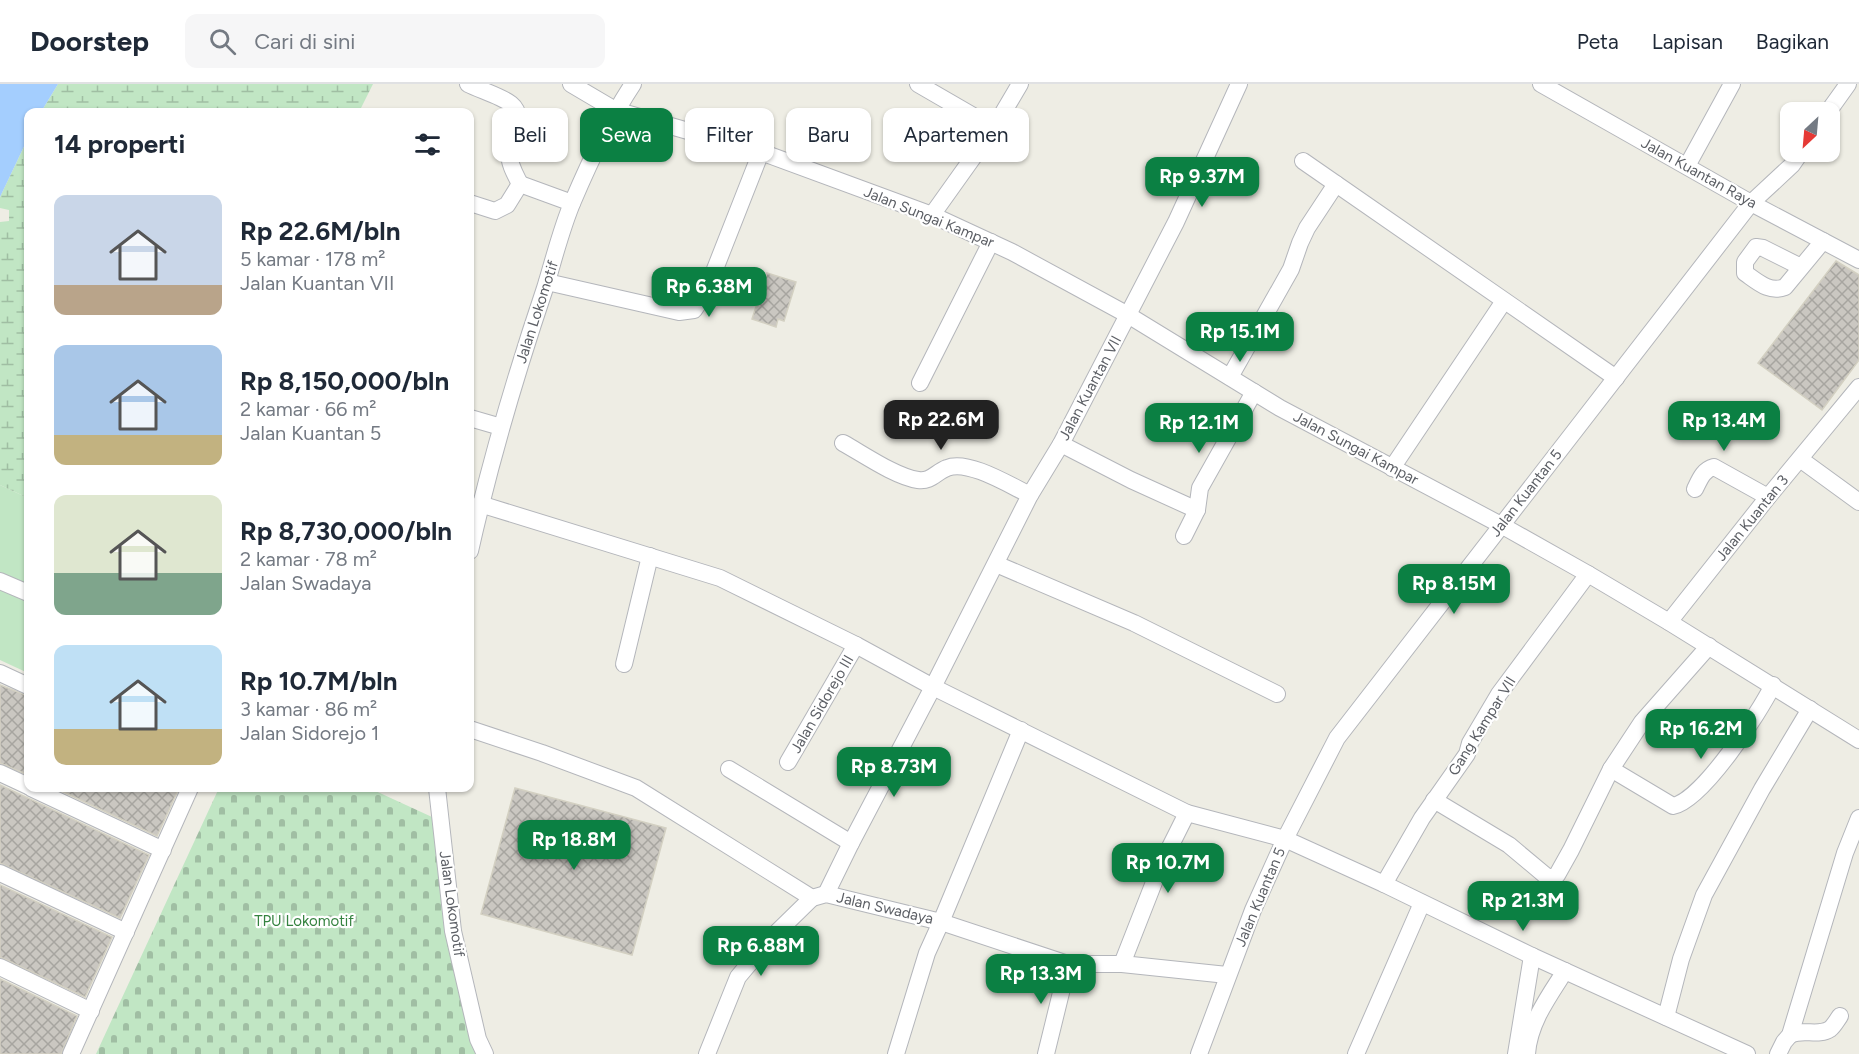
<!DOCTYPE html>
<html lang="id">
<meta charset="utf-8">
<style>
:root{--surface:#fff;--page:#f6f6f7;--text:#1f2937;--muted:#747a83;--line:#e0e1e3;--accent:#0b8043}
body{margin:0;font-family:Figtree,sans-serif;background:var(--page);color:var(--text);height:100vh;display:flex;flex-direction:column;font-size:22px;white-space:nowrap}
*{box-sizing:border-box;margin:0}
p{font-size:20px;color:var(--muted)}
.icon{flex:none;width:33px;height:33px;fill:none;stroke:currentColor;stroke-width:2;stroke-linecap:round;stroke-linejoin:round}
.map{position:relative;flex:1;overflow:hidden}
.side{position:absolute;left:24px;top:24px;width:450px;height:684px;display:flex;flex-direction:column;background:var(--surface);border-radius:12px;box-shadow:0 2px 4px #0004}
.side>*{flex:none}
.banner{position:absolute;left:492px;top:24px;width:570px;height:54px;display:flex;gap:12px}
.needle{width:39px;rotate:206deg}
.buttons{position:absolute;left:1780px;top:18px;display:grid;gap:12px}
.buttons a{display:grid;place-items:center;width:60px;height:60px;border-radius:12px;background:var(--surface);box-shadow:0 2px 4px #0004;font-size:30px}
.price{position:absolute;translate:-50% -51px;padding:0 14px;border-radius:12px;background:var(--accent);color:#fff;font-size:20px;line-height:39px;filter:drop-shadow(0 2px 3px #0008)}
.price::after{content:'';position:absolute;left:50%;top:36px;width:18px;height:14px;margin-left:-9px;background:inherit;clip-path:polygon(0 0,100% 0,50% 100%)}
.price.selected{background:#222;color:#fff}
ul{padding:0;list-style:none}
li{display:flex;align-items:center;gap:18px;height:150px;padding:0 30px}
li span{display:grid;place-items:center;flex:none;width:168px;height:120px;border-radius:12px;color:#555}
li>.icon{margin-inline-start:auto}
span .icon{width:72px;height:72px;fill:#fffc;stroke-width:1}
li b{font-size:26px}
h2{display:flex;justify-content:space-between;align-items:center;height:72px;padding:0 30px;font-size:26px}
.pill{padding:0 21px;border-radius:12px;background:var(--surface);box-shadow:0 2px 4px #0004;font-size:21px;line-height:54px}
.pill.selected{background:var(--accent);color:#fff}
header{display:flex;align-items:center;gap:36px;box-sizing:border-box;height:84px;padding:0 30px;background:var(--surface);border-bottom:2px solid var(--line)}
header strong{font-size:28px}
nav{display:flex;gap:33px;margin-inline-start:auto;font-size:21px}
.search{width:420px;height:54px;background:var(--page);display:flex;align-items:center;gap:15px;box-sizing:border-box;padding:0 21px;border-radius:12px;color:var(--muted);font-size:22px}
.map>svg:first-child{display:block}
.grass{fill:#c1e6c4}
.wetland{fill:url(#wetland-marsh)}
.cemetery{fill:url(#cemetery-stones)}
.water{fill:#a4cefe}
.building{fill:url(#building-cross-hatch);stroke:#d3d0c2;stroke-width:1.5}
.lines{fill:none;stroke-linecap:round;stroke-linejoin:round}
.minor-casing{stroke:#b4b6bb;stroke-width:18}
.minor{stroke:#fff;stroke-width:16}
.labels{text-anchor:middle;stroke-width:4.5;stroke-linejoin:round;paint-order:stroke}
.street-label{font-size:15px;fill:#5c5f65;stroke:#fff}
.park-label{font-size:15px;fill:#358340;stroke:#fff}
</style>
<header>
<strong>Doorstep</strong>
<div class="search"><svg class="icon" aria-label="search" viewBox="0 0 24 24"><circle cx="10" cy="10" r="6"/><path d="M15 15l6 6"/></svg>Cari di sini</div>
<nav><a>Peta</a><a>Lapisan</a><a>Bagikan</a></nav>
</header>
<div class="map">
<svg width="1859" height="970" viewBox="0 0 1859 970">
<defs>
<pattern id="wetland-marsh" width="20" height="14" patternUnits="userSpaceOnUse" patternTransform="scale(1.5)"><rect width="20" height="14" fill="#c1e6c4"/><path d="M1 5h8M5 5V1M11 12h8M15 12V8" fill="none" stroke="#a0bea3"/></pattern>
<pattern id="cemetery-stones" width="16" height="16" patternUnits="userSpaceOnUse" patternTransform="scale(1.5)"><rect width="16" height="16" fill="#c1e6c4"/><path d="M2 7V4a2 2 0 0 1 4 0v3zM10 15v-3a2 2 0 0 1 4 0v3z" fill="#a0bea3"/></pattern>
<pattern id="building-cross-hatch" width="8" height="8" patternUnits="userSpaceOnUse" patternTransform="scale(1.5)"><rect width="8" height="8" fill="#cac7c1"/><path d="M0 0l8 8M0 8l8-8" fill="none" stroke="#a7a5a0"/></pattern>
</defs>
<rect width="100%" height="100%" fill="#eeede4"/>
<path class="grass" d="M0 401 28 414V589L0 576Z"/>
<g class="wetland">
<path d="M58 0H373L359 28H41Z"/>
<path d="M28 54V414L0 401V138L9 137V126L0 124V113Z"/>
</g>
<path class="cemetery" d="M219 704H369L432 733 449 847 478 970H96Z"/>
<path class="water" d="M0 0H58L41 28H28V54L0 113Z"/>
<g class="building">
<path d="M1836 177 1859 191V276L1822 326 1758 279Z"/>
<path d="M767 189 796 198 784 237 778 235 776 243 752 235Z"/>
<path d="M0 601 28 612V691L0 679Z"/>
<path d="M0 701 149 771 120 834 0 779Z"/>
<path d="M55 704H179L157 752Z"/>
<path d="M515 704 666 744 632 871 481 830Z"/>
<path d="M0 801 112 853 85 913 0 873Z"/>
<path d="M0 895 77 932 61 970H0Z"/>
</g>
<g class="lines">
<g class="minor-casing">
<g id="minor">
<path d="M468 0C480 6 501 12 511 20 527 33 509 53 509 69 509 80 515 90 520 100"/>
<path d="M571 0 615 26 761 68 932 131 1012 168 1128 231 1280 324 1501 441 1588 490 1669 538 1859 656"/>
<path d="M918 0 994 44"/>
<path d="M1541 0 1751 119 1859 176"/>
<path d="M1828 28 1848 0"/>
<path d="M1303 77 1616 294"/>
<path d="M1687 82 1732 0"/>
<path d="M470 119 495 127 507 121 520 100 572 119"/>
<path d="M932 131 994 44 1020 0"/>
<path d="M1801 183 1763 164 1756 163 1745 178V189C1758 198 1769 209 1785 203L1823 157"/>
<path d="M547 198 679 228 694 226 706 208 761 68"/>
<path d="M1230 293 1291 185 1300 159 1307 144 1336 100"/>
<path d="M920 299 991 158"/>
<path d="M470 334 501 343"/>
<path d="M843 359C863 370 896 393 918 396 931 398 936 388 947 384 968 375 1011 402 1030 411"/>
<path d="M1061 360 1131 396 1197 426"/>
<path d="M1800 375 1859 418"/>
<path d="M1392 384 1504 217"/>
<path d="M1695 405C1700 395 1703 386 1714 383L1768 413"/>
<path d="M480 420 720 494 856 561 933 603 1187 729 1285 755 1384 800 1532 872 1747 970"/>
<path d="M1184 452 1197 426 1200 404 1254 308"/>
<path d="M470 467C490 378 516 290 545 204 554 175 561 145 573 117 590 77 609 36 633 0"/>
<path d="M996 480 1134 539 1277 610"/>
<path d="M0 497 28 509"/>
<path d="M1669 538 1768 413 1859 303"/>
<path d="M624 580 650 472"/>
<path d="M0 589 28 602"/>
<path d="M470 645 542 669 636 704 812 814 826 810 941 838 1068 880H1122L1227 891"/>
<path d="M788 678 856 561"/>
<path d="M729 685 851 759"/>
<path d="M1611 685 1673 722C1703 716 1759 629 1773 601"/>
<path d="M0 689 28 702"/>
<path d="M31 704 163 766"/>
<path d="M437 704 453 847 478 955 485 970"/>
<path d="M1434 716 1509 761 1546 792 1553 794 1557 791 1571 766 1611 685 1642 638 1709 562"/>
<path d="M0 789 126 848"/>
<path d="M1384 800 1422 734 1467 670 1470 659 1499 610 1588 490"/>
<path d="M826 810 851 759 933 603 1030 411 1061 360 1176 138 1239 0"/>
<path d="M1122 880 1160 783 1187 729"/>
<path d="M0 883 91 927"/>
<path d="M1666 933 1681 875 1704 811 1762 705 1810 625"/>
<path d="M1790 951C1803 944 1818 953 1830 945 1834 942 1837 936 1840 932"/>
<path d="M71 970 190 704"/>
<path d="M707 970 738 893 769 856 812 814"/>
<path d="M896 970 927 869 941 838 1021 646"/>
<path d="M1046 970 1068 880"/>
<path d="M1199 970 1253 826 1285 755 1337 654 1751 119 1792 81 1801 68"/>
<path d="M1356 970 1422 819"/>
<path d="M1516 970 1532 872"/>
<path d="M1527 970C1529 939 1549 912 1565 887"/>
<path d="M1778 970 1784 958 1790 951 1845 769 1859 734"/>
</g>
</g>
<use href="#minor" class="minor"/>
</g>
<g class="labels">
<g class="street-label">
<text transform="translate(1699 89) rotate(29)" y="5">Jalan Kuantan Raya</text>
<text transform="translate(929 133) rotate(22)" y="5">Jalan Sungai Kampar</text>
<text transform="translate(537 228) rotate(-72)" y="5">Jalan Lokomotif</text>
<text transform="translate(1090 304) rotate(-62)" y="5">Jalan Kuantan VII</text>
<text transform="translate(1356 364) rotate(28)" y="5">Jalan Sungai Kampar</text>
<text transform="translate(1526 409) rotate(-52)" y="5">Jalan Kuantan 5</text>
<text transform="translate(1752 434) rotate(-51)" y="5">Jalan Kuantan 3</text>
<text transform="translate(822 620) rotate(-60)" y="5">Jalan Sidorejo III</text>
<text transform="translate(1482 642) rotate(-58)" y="5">Gang Kampar VII</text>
<text transform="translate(1260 813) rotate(-67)" y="5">Jalan Kuantan 5</text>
<text transform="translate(452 820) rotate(82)" y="5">Jalan Lokomotif</text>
<text transform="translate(885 824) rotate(13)" y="5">Jalan Swadaya</text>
</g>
<g class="park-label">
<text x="304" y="842">TPU Lokomotif</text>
</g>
</g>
</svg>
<div class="buttons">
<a><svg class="needle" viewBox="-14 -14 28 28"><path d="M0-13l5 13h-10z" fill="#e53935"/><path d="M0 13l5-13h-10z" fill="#747a83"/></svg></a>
</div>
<b class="price" style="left:1202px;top:124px">Rp 9.37M</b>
<b class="price" style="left:709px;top:234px">Rp 6.38M</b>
<b class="price" style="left:1240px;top:279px">Rp 15.1M</b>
<b class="price selected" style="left:941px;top:367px">Rp 22.6M</b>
<b class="price" style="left:1724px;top:368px">Rp 13.4M</b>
<b class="price" style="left:1199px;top:370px">Rp 12.1M</b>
<b class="price" style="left:1454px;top:531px">Rp 8.15M</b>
<b class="price" style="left:1701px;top:676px">Rp 16.2M</b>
<b class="price" style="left:894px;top:714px">Rp 8.73M</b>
<b class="price" style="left:574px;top:787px">Rp 18.8M</b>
<b class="price" style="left:1168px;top:810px">Rp 10.7M</b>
<b class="price" style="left:1523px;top:848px">Rp 21.3M</b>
<b class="price" style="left:761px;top:893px">Rp 6.88M</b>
<b class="price" style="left:1041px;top:921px">Rp 13.3M</b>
<div class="banner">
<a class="pill">Beli</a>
<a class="pill selected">Sewa</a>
<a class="pill">Filter</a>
<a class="pill">Baru</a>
<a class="pill">Apartemen</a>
</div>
<section class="side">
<h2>14 properti<svg class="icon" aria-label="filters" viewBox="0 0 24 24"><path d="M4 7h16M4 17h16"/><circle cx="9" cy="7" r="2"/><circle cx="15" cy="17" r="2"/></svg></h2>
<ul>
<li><span style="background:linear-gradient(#c9d6e8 75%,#b9a48a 0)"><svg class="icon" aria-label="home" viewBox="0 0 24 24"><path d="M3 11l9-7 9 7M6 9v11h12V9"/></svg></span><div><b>Rp 22.6M/bln</b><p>5 kamar · 178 m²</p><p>Jalan Kuantan VII</p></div></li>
<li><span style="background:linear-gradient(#a9c7e8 75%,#c2b280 0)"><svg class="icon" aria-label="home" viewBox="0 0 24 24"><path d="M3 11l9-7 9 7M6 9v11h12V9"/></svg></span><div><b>Rp 8,150,000/bln</b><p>2 kamar · 66 m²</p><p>Jalan Kuantan 5</p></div></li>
<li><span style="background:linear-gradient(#dfe7d0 65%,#7fa58c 0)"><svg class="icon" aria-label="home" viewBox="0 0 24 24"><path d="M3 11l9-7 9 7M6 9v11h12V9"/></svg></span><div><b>Rp 8,730,000/bln</b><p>2 kamar · 78 m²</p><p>Jalan Swadaya</p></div></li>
<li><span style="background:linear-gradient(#bfe0f5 70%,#c2b280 0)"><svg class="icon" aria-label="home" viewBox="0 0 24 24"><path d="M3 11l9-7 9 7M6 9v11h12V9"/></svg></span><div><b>Rp 10.7M/bln</b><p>3 kamar · 86 m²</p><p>Jalan Sidorejo 1</p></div></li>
</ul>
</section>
</div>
